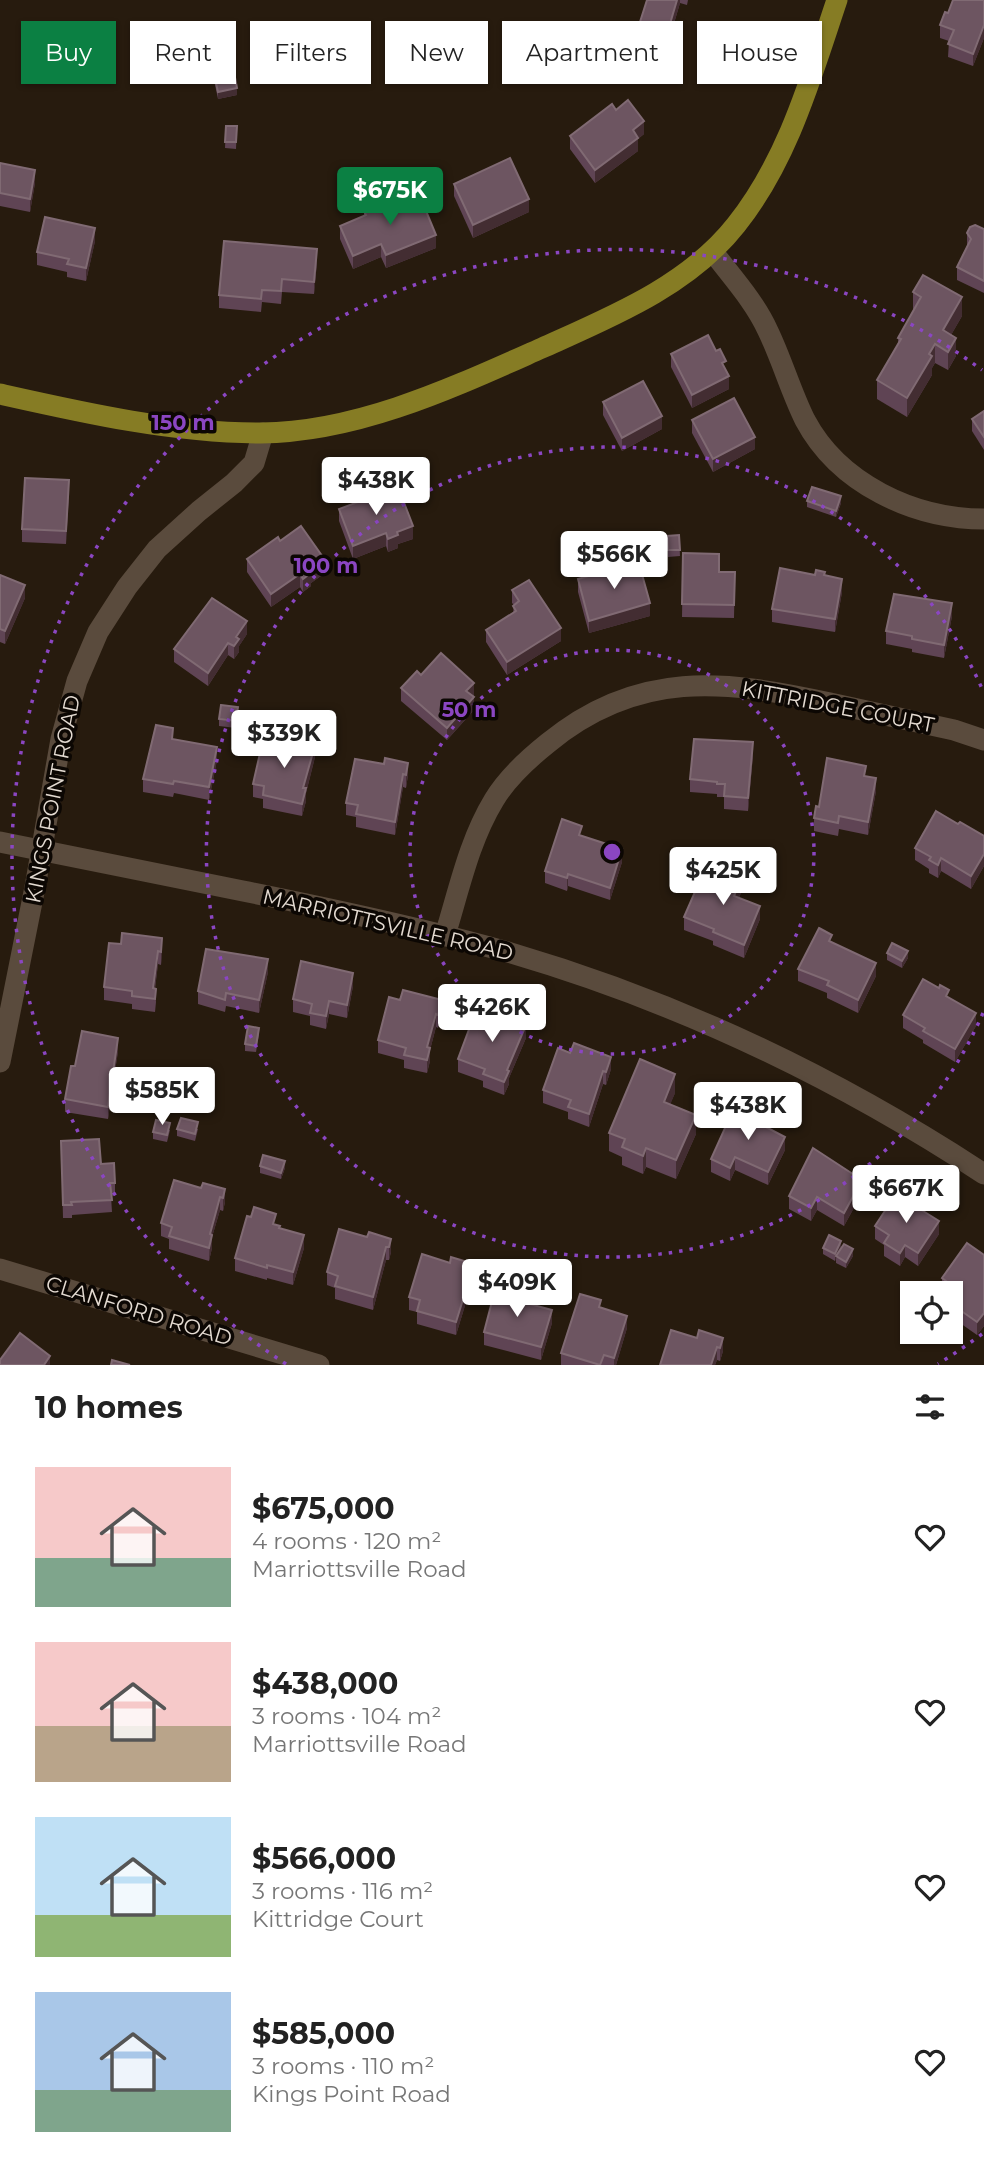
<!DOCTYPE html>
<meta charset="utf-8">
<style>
:root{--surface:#fff;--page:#f6f6f6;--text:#222;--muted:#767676;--accent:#0b8043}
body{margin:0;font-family:Montserrat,sans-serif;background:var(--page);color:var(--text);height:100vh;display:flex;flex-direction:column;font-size:26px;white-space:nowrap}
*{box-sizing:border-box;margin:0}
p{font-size:23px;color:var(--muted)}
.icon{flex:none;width:38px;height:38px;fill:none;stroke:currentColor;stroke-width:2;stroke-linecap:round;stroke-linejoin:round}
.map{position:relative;height:1365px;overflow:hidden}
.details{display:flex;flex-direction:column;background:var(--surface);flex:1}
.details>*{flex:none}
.hud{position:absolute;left:21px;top:21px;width:943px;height:63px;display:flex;gap:14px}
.buttons{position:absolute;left:900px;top:1281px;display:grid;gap:14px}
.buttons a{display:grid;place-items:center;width:63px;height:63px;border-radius:0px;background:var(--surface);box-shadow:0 2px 5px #0004;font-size:35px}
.price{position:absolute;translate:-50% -60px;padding:0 16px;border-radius:7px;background:#fff;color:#222;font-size:23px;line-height:46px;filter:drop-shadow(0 2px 4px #0008)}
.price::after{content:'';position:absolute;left:50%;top:42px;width:21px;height:16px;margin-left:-10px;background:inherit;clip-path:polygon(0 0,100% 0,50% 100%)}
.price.on{background:var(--accent);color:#fff}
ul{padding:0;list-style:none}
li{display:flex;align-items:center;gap:21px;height:175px;padding:0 35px}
li span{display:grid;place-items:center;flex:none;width:196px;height:140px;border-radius:0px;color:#555}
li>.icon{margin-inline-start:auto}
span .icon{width:84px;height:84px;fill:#fffc;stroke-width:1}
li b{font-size:30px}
h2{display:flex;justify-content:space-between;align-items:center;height:84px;padding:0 35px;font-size:30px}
.pill{padding:0 24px;border-radius:0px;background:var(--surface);box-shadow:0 2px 5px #0004;font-size:24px;line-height:63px}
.pill.on{background:var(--accent);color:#fff}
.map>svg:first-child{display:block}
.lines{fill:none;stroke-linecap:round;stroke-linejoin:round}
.minor{stroke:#5a4b3d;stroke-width:21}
.major{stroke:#867c24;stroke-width:21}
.wall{fill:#5f4454}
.shaded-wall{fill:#432d32}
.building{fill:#6d5561;stroke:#806a73;stroke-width:2}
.ring{fill:none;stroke:#8b46c2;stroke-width:3.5;stroke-dasharray:3.5 7}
.labels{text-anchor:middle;stroke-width:7;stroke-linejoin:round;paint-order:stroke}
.street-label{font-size:21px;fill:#e4dbd2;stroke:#0c0703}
.centre{fill:#8b46c2;stroke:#0c0703;stroke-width:3.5}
.ring-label{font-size:21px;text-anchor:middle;font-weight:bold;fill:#8b46c2;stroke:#0c0703;stroke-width:7;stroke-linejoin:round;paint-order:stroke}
</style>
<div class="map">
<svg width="984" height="1365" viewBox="0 0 984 1365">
<rect width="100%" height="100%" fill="#271b0e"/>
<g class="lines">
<g class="minor">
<path d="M713 252C732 277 755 302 768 331 782 360 791 392 805 420 839 484 914 519 984 519"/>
<path d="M0 842C81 858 162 875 243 891 333 909 423 928 511 953 678 1002 839 1079 984 1174"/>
<path d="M445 935C459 890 469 841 494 800 507 778 528 759 548 743 638 669 724 680 830 703 871 712 913 721 954 730L984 740"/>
<path d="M0 1062 35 887 61 739 77 681 98 632 127 587 157 549 199 511 234 483 254 463 263 433"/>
<path d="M0 1269 319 1365"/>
</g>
<path class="major" d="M0 394C85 413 173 433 261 433 359 432 454 387 542 348 611 317 688 286 736 225 788 160 811 77 837 0"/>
</g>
<g class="wall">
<path d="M647 0H688L687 5 680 3 667 47 639 38V25Z"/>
<path d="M984 0V38L973 66 948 57 949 41 940 38V25L948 13Z"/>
<path d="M211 60 237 95 218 99 211 66Z"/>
<path d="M616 110 644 134 638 139V151L595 183 570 149V136Z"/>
<path d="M226 126H237L236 149 225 148Z"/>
<path d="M0 163 35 183 30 212 0 206Z"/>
<path d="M454 184 529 212 473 238 454 196Z"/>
<path d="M380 210 436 248 386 268 381 257 353 269 340 239V226L364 216V211Z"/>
<path d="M984 229V293L957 280V267L967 246V233Z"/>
<path d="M95 241 86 281 67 277V272L37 265V252Z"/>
<path d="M317 262 314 294 282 292 281 304 262 302 261 312 219 308V295Z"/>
<path d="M913 292 962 316 951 335 956 356 948 370 935 363 932 368V375L907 417 877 399V380L898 345V338L913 311Z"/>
<path d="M671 354 726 371 729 389 692 408 671 367Z"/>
<path d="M603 402 662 429 622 451 603 415Z"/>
<path d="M984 411V450L972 431V419Z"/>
<path d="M692 420 755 449 713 472 692 433Z"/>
<path d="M69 493 66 544 22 542V529Z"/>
<path d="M807 501 841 503 836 517 807 507Z"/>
<path d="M339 509 413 539 398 544V548L388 552 386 546 353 559 339 521Z"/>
<path d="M679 535 680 556 668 557 667 536Z"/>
<path d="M280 541 325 573 311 583V586L303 592 300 587 271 607 247 572V559Z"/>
<path d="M683 553 719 572H735L734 618 682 617Z"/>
<path d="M611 564 650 616 589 633 578 592V579L611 570Z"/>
<path d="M0 575 25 598 5 644 0 642Z"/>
<path d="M815 575H825L842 592 835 632 772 622V609Z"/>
<path d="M512 590 561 641 507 675 486 642V630L513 613 514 605 512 603Z"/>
<path d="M952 616 944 658 912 652V649L886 644V631Z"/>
<path d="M247 634 239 646V652L234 659 228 655 208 686 174 662V649Z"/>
<path d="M421 675 474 695 473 696 474 710 447 740 401 701V688Z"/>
<path d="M238 714 236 728 219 726V719Z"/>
<path d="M173 739 217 760 209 800 174 793 173 797 143 792V779Z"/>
<path d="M753 755 748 811 724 809V797H717V794L690 792V779Z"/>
<path d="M315 757 306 793V801L302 816 263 808V799L253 797V784Z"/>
<path d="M355 759 408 775 406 788 403 787 395 835 356 827V817L346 815V803Z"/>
<path d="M866 776 876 791 868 835 839 829 838 836 814 831V818L819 807Z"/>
<path d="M958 824 984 836V866L971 889 941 871 938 878 929 873V869L915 860V848Z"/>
<path d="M582 836 622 862 610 900 568 886 567 891 545 883V871Z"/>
<path d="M713 878 742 890 739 898 760 919 744 958 713 945V941L684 930V917L697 886 695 885V879Z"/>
<path d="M109 943 162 951 161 965 158 964 155 989 156 1002 155 1012 132 1009V1004L104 1000V987Z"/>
<path d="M832 943 876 976 858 1013 827 998V993L798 981V969Z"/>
<path d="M887 953 908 958 902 968 887 960Z"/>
<path d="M268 972 259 1013 226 1006 225 1012 198 1004V991Z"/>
<path d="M353 986 347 1018 329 1014 326 1029 310 1025V1016L293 1012V999Z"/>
<path d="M949 997 976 1026 955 1062 923 1043V1040L903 1028V1015Z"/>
<path d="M400 1000 442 1012 438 1028 436 1027 430 1050V1061L427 1073 404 1068V1060L378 1053V1040Z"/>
<path d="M259 1034 256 1052 245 1051V1044Z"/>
<path d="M526 1038 509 1078V1084L504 1095 483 1087V1081L458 1072V1059Z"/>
<path d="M558 1048 611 1069 606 1085 603 1084 589 1127 568 1119V1112L543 1103V1090Z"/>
<path d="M118 1051 108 1119 65 1112V1099L75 1066Z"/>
<path d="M675 1093 670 1104 696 1134 676 1179 646 1167 643 1174 622 1165V1157L609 1151V1133Z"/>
<path d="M763 1126 785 1150 768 1185 735 1170 730 1181 711 1172V1159Z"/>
<path d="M177 1129H198L195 1141 177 1136Z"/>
<path d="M170 1130 167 1142 153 1139V1132Z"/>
<path d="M61 1141 101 1164 115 1183V1195L111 1196 112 1212 72 1215V1218H63Z"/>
<path d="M260 1166 285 1168 281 1179 260 1173Z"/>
<path d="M225 1189V1202L223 1211 220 1210 212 1237V1248L209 1261 169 1249V1239L161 1236V1223Z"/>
<path d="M862 1193 844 1226 817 1210 811 1221 789 1209V1196Z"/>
<path d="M276 1225 304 1248 293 1285 267 1278V1280L235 1271V1258Z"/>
<path d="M875 1226 939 1234 918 1266 905 1257 900 1266 884 1256V1245L875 1239Z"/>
<path d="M367 1237 391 1239V1252L389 1260H386L373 1310 335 1299V1288L327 1285V1272Z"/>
<path d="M823 1248H841L853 1256 846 1268 836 1263V1257L835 1261 823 1254Z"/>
<path d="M984 1255V1326L977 1335 950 1316V1293H945L942 1291V1278Z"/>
<path d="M474 1276 456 1335 417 1324V1312L409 1310V1297Z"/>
<path d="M527 1303 552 1323 541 1360 484 1345V1332Z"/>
<path d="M601 1308 627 1328 616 1365H561V1353Z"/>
<path d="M699 1330 723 1351 720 1361 717 1360 715 1365H660L697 1338Z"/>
</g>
<g class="shaded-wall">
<path d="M677 0H680V3L667 47V34Z"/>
<path d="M984 25V38L973 66V54Z"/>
<path d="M237 88V95L218 99V92Z"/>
<path d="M644 121V134L638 139V151L595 183V170L633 130Z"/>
<path d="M35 170V183L30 212V199Z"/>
<path d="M529 199V212L473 238V225Z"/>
<path d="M95 228V241L86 281V268Z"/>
<path d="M436 235V248L386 268V255Z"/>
<path d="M381 244V257L353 269V256Z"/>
<path d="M317 249V262L314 294V282Z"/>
<path d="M962 297V316L943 349V330Z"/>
<path d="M956 338V356L948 370V352Z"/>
<path d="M935 344V363L932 368V375L907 417V398Z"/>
<path d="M729 376V389L692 408V395Z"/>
<path d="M662 416V429L622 451V438Z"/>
<path d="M755 437V449L713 472V459Z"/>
<path d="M841 496V503L836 517V511Z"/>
<path d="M413 526V539L398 544V548L388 552V539L397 532Z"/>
<path d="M386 533V546L353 559V546Z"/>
<path d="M325 560V573L311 583V586L303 592V579L309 571Z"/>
<path d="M300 574V587L271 607V594Z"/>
<path d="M842 579V592L835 632V619Z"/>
<path d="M25 585V598L5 644V631Z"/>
<path d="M650 603V616L589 633V621Z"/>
<path d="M952 603V616L944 658V645Z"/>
<path d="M247 621V634L239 646V652L234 659V646L236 637Z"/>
<path d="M561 628V641L507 675V662Z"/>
<path d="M228 643V655L208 686V673Z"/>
<path d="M474 683V695L466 704V691Z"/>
<path d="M474 697V710L447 740V728Z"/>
<path d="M753 742V755L748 811V798Z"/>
<path d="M315 745V757L306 793V801L302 816 303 788Z"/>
<path d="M217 747V760L209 800V787Z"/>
<path d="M408 763V775L406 788V775Z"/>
<path d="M403 774V787L395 835V822Z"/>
<path d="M876 778V791L868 835V822Z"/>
<path d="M622 849V862L610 900V888Z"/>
<path d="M984 854V866L971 889V876Z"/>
<path d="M941 858V871L938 878V865Z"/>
<path d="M568 874V886L567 891V878Z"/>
<path d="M742 877V890L734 909V896Z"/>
<path d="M760 906V919L744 958V945Z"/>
<path d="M162 938V951L161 965V952Z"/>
<path d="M158 951V964L153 1001V988Z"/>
<path d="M908 951V958L902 968V961Z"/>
<path d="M268 959V972L259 1013V1000Z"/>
<path d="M876 963V976L858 1013V1000Z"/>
<path d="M353 973V986L347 1018V1005Z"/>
<path d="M442 1000V1012L438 1028V1015Z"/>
<path d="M329 1001V1014L326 1029V1016Z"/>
<path d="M976 1013V1026L955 1062V1049Z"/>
<path d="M436 1014V1027L430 1050V1061L427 1073V1047Z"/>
<path d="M526 1025V1038L509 1078V1084L504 1095V1082L507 1070Z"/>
<path d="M118 1038V1051L108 1119V1107Z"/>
<path d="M611 1057V1069L606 1085V1072Z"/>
<path d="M603 1071V1084L589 1127V1114Z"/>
<path d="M675 1074V1093L664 1120V1102Z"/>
<path d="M696 1115V1134L676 1179V1160Z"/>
<path d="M785 1137V1150L768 1185V1172Z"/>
<path d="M646 1148V1167L643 1174V1156Z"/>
<path d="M735 1157V1170L730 1181V1168Z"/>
<path d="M285 1161V1168L281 1179V1173Z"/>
<path d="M862 1180V1193L844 1226V1213Z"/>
<path d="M225 1189V1202L223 1211V1198Z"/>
<path d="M220 1197V1210L212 1237V1248L209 1261 210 1234Z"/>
<path d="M817 1197V1210L811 1221V1208Z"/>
<path d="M939 1221V1234L918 1266V1253Z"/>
<path d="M304 1235V1248L293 1285V1272Z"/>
<path d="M391 1239V1252L389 1260V1247Z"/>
<path d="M841 1241V1248L835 1261V1254Z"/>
<path d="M905 1245V1257L900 1266V1253Z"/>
<path d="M386 1247V1260L373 1310V1297Z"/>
<path d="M853 1249V1256L846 1268V1262Z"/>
<path d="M474 1264V1276L456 1335V1322Z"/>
<path d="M552 1310V1323L541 1360V1347Z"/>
<path d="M984 1313V1326L977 1335V1322Z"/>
<path d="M627 1316V1328L616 1365H614V1358Z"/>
<path d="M723 1338V1351L720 1361V1348Z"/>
<path d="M717 1347V1360L715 1365H711Z"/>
<path d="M50 1356V1365H44Z"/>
</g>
<g class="building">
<path d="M647 0H677L667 34 639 25Z"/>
<path d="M953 0H984V25L973 54 948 44 954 30 940 25 945 12 948 13Z"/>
<path d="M231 56 237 88 218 92 211 60Z"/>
<path d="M628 100 644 121 633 130 638 138 595 170 570 136 612 104 616 110Z"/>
<path d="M226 126H237L236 142H225Z"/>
<path d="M510 158 529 199 473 225 454 184Z"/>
<path d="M0 163 35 170 30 199 0 193Z"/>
<path d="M419 194 436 235 386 255 381 244 353 256 340 226 366 215 364 211 378 205 380 210Z"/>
<path d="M45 217 95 228 86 268 67 264 69 259 37 252Z"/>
<path d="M975 225 984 229V281L957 267 971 239 967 233 970 227Z"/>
<path d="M224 241 317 249 314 282 282 279 281 291 262 290 261 299 219 295Z"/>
<path d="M923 275 962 297 943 330 956 338 948 352 935 344 929 354 932 356 907 398 877 380 901 339 898 338 921 297 913 292Z"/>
<path d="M708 335 716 351 720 349 726 361 722 363 729 376 692 395 671 354Z"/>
<path d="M643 381 662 416 622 438 603 402Z"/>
<path d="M734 398 755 437 713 459 692 420Z"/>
<path d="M984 411V437L972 419Z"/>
<path d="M25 478 69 480 66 531 22 529Z"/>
<path d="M398 487 413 526 397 532 398 535 388 539 386 533 353 546 339 509Z"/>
<path d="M812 487 841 496 836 511 807 501Z"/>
<path d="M301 526 325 560 309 571 311 573 303 579 300 574 271 594 247 559 278 537 280 541Z"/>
<path d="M679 535 680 550H668L667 536Z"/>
<path d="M683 553 719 554V572H735L734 605 682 604Z"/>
<path d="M638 560 650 603 589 621 578 579 613 569 611 564 619 562 620 565Z"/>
<path d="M780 568 815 575 816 570 825 572 824 575 842 579 835 619 772 609Z"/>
<path d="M0 575 25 585 5 631 0 629Z"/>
<path d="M529 580 561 628 507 662 486 630 516 611 513 606 519 601 512 590Z"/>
<path d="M894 594 952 603 944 645 912 639V636L886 631Z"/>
<path d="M212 598 247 621 236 637 239 639 234 646 228 643 208 673 174 649Z"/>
<path d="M441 653 474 683 466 691 474 697 447 728 401 688 417 671 421 675Z"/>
<path d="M221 705 238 707 236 721 219 719Z"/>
<path d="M156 725 173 728 172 739 217 747 209 787 174 781 173 784 143 779Z"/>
<path d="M694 739 753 742 748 798 724 796 725 784H717V782L690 779Z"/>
<path d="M263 740 291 746 292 740 315 745 303 788H306L302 804 263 795 264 786 253 784Z"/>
<path d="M385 758 408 763 406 775 403 774 395 822 356 814 358 805 346 803 355 759 384 764Z"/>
<path d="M827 758 866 766 864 776 876 778 868 822 839 816 838 823 814 818 816 806 819 807Z"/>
<path d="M936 811 958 824 960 822 984 836V854L971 876 941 858 938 865 929 860 931 857 915 848Z"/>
<path d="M562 819 582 826 579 835 622 849 610 888 568 874 567 878 545 871Z"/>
<path d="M718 866 742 877 734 896 760 906 744 945 713 932 714 929 684 917 701 878 711 883Z"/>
<path d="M698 870 713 875 711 882 701 878 700 880 695 879Z"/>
<path d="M819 928 832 935 829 941 876 963 858 1000 827 985 829 981 798 969Z"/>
<path d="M122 933 162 938 161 952 158 951 153 988 156 989 155 999 132 996V991L104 987 109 943 121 944Z"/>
<path d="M892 943 908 951 902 961 887 953Z"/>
<path d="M206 949 268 959 259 1000 226 993 225 1000 198 991Z"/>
<path d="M301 961 353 973 347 1005 329 1001 326 1016 310 1013 312 1004 293 999Z"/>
<path d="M923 979 939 988 940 985 949 990 946 996 976 1013 955 1049 923 1031 925 1028 903 1015Z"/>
<path d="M403 990 442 1000 438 1015 436 1014 427 1047 430 1048 427 1060 404 1055 406 1048 378 1040 389 997 400 1000Z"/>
<path d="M488 1011 526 1025 507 1070 509 1071 504 1082 483 1074 485 1069 458 1059 474 1016 484 1020Z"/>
<path d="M248 1026 259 1028 256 1046 245 1044Z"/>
<path d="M82 1031 118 1038 108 1107 65 1099 71 1066H75Z"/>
<path d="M574 1043 611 1057 606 1072 603 1071 589 1114 568 1107 571 1100 543 1090 558 1048 570 1053Z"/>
<path d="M640 1059 675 1074 664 1102 696 1115 676 1160 646 1148 643 1156 622 1147 625 1139 609 1133Z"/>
<path d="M734 1108 763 1123 762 1125 785 1137 768 1172 735 1157 730 1168 711 1159Z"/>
<path d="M181 1118 198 1122 195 1134 177 1129Z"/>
<path d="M156 1120 170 1123 167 1135 153 1132Z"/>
<path d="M99 1139 101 1164 114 1163 115 1183H110L112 1200 71 1202 72 1205H63L61 1141Z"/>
<path d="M813 1148 862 1180 844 1213 817 1197 811 1208 789 1196Z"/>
<path d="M263 1155 285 1161 281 1173 260 1166Z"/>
<path d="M174 1180 201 1188 203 1183 225 1189 223 1198 220 1197 210 1234 212 1235 209 1248 169 1236 172 1227 161 1223Z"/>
<path d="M896 1194 939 1221 918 1253 905 1245 900 1253 884 1243 889 1235 875 1226Z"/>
<path d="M254 1207 276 1214 273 1224 280 1226 279 1228 304 1235 293 1272 267 1265V1268L235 1258 247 1216 251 1217Z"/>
<path d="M339 1229 367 1237 369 1232 391 1239 389 1247H386L373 1297 335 1286 338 1276 327 1272Z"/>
<path d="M829 1235 841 1241 835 1254 823 1248Z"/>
<path d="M967 1243 984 1255V1313L977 1322 950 1303V1293H944L950 1284 942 1278Z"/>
<path d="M844 1244 853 1249 846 1262 836 1256Z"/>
<path d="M422 1254 450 1263 451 1257 474 1264 456 1322 417 1311 420 1300 409 1297Z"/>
<path d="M495 1290 527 1299 526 1303 552 1310 541 1347 484 1332Z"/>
<path d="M580 1294 601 1300 599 1307 627 1316 614 1358 604 1355 600 1365 561 1353Z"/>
<path d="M671 1330 697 1338 699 1330 723 1338 720 1348 717 1347 711 1365H660Z"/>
<path d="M20 1333 50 1356 44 1365H0V1360Z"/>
<path d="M112 1360 130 1365H111Z"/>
</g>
<g class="ring">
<circle cx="612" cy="852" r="202"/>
<path d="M983 1013A405 405 0 1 1 983 691"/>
<path d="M982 1334A607 607 0 0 1 938 1364M286 1364A607 607 0 1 1 982 370"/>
</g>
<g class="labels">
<g class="street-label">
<text transform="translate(838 707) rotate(11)" y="7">KITTRIDGE COURT</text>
<text transform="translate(53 799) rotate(-79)" y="7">KINGS POINT ROAD</text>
<text transform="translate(388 925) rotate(13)" y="7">MARRIOTTSVILLE ROAD</text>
<text transform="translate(139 1311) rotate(17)" y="7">CLANFORD ROAD</text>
</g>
</g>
<circle cx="612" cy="852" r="10" class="centre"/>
<g class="ring-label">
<text x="183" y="430">150 m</text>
<text x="326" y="573">100 m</text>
<text x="469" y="717">50 m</text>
</g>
</svg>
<div class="buttons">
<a><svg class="icon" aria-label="locate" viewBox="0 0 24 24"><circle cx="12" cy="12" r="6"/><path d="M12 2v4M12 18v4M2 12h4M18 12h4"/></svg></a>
</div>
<b class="price on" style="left:390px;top:227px">$675K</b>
<b class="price" style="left:376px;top:517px">$438K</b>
<b class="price" style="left:614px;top:591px">$566K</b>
<b class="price" style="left:284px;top:770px">$339K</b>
<b class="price" style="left:723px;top:907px">$425K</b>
<b class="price" style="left:492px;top:1044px">$426K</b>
<b class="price" style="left:162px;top:1127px">$585K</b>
<b class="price" style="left:748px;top:1142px">$438K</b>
<b class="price" style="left:906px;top:1225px">$667K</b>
<b class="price" style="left:517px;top:1319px">$409K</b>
<div class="hud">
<a class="pill on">Buy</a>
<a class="pill">Rent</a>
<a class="pill">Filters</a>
<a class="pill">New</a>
<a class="pill">Apartment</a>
<a class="pill">House</a>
</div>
</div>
<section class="details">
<h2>10 homes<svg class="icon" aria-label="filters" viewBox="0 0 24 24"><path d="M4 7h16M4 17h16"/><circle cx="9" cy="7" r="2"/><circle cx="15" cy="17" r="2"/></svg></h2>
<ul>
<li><span style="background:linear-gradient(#f6c9c9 65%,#7fa58c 0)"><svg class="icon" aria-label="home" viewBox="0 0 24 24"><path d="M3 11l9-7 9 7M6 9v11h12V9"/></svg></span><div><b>$675,000</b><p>4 rooms · 120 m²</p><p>Marriottsville Road</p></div><svg class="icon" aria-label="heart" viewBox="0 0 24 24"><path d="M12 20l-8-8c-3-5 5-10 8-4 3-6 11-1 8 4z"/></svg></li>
<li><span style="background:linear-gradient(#f6c9c9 60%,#b9a48a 0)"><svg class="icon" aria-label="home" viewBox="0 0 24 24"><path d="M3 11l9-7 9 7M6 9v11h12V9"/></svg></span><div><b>$438,000</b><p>3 rooms · 104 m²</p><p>Marriottsville Road</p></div><svg class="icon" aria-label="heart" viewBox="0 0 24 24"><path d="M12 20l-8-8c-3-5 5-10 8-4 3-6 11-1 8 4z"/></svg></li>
<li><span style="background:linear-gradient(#bfe0f5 70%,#8fb573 0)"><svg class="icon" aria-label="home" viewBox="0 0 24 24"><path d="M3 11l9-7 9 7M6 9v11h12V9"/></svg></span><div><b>$566,000</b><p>3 rooms · 116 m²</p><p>Kittridge Court</p></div><svg class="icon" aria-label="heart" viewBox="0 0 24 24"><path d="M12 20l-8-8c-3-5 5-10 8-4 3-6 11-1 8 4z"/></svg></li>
<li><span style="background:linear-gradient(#a9c7e8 70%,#7fa58c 0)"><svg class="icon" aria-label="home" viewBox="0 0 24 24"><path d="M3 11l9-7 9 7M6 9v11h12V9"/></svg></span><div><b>$585,000</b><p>3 rooms · 110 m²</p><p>Kings Point Road</p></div><svg class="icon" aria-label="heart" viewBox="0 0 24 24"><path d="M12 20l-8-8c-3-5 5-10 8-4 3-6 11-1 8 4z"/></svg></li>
</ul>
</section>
